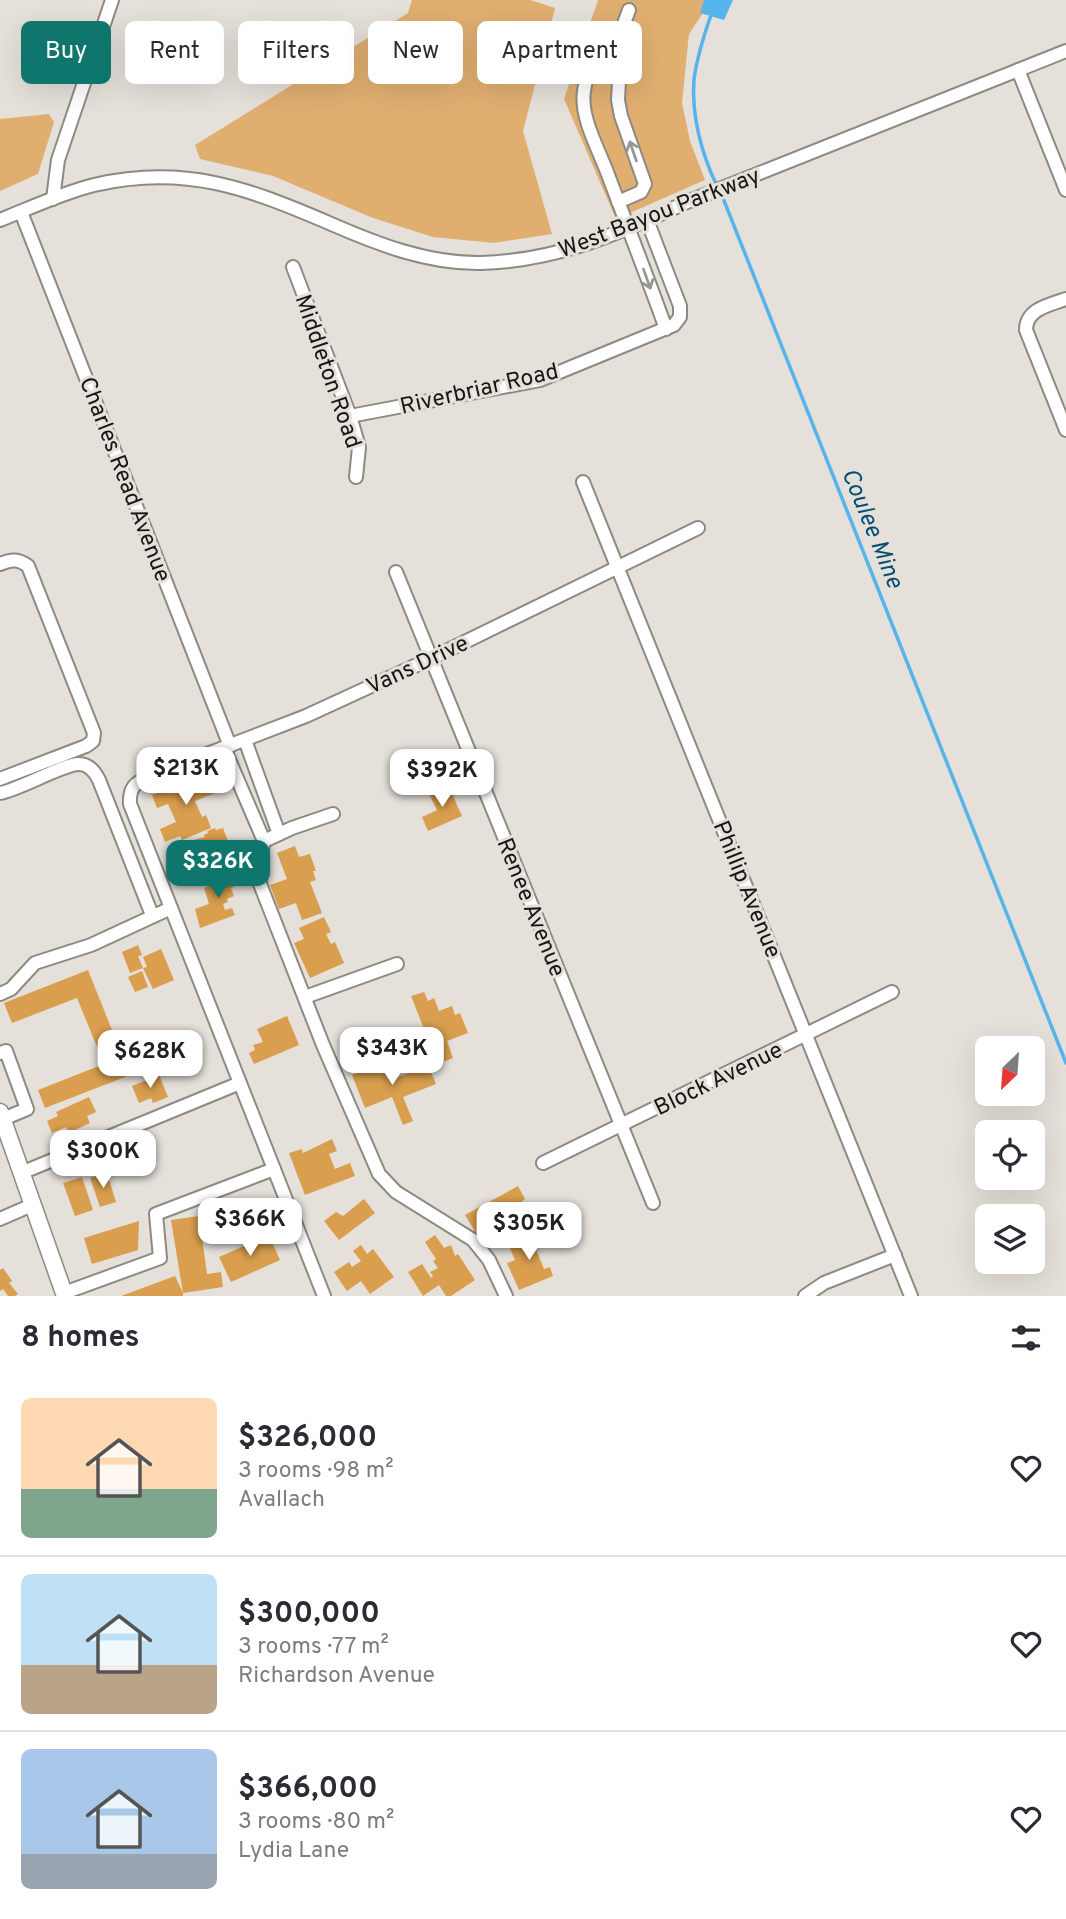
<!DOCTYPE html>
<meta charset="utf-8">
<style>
:root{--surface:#fff;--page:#f7f7f7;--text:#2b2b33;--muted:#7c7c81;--line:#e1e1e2;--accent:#0f766e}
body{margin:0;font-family:Overpass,sans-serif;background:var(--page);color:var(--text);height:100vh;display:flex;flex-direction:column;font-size:26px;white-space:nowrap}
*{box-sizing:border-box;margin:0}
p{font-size:23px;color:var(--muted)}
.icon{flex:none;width:38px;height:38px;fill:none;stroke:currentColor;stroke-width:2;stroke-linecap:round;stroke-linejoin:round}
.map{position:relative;height:1296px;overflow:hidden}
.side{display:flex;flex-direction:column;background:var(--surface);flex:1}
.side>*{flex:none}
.hud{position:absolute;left:21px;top:21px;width:700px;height:63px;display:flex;gap:14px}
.needle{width:46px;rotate:205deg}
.tools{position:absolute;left:975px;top:1036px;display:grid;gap:14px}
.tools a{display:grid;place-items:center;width:70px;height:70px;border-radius:10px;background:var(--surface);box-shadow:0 7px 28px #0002;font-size:35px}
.price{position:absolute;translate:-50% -60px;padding:0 16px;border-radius:14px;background:#fff;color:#222;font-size:23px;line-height:46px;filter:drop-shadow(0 2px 4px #0008)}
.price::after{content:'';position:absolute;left:50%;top:42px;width:21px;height:16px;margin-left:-10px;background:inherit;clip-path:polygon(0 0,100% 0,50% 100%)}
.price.selected{background:var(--accent);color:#fff}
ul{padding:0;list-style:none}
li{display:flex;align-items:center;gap:21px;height:175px;padding:0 21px}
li+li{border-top:2px solid var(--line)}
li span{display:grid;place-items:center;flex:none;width:196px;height:140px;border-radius:10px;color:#555}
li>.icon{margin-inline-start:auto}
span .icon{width:84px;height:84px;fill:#fffc;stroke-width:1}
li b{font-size:30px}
h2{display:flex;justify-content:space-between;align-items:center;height:84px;padding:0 21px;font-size:30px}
.pill{padding:0 24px;border-radius:10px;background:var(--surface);box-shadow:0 7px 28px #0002;font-size:24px;line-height:63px}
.pill.selected{background:var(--accent);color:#fff}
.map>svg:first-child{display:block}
.green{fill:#e0af70}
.water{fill:#55b4eb}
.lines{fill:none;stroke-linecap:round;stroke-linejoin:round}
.stream{stroke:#55b4eb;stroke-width:3.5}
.building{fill:#d99e4e}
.minor-casing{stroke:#8d8983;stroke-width:16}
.major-casing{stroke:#8d8983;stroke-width:19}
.minor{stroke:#fff;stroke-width:12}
.major{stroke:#fff;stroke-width:16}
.oneway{stroke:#979695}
.labels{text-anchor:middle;stroke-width:6;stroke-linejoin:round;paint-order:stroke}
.street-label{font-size:23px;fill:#181614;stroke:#e5e0da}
.water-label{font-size:24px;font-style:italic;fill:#005074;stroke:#e5e0da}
</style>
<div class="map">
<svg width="1066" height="1296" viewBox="0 0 1066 1296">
<rect width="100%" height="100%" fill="#e5e0da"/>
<g class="green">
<path d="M412 0H530L555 8 523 131 552 234 494 243 433 237 373 218 273 176 200 159 195 145 408 13Z"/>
<path d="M598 0H708L709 4 689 34 682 103 690 141 705 180 616 219 564 99Z"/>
<path d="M49 114 54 122 38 174 0 191V119Z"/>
</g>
<path class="water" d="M704 0H733L724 20 700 13Z"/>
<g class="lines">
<g class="stream">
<path d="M711 15C704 35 697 58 694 79 691 115 702 155 717 186"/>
<path d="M721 193 1066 1063"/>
</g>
</g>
<g class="building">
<path d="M206 774 208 779 212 777 218 792 195 801 202 817 206 815 211 828 182 840 180 836 165 842 160 829 176 822 168 804 157 808 152 795Z"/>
<path d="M448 785 462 816 428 831 422 817 437 810 429 794Z"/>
<path d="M215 828 216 830 223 828 231 849 215 854 221 869 191 880 183 857 193 853 189 841 205 837 204 835 208 833 207 831Z"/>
<path d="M295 846 299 857 310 854 316 871H313L316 880 310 882 322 913 302 920 296 903 279 909 270 885 287 879 277 853Z"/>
<path d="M233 869 239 884 231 888 234 896 227 899 228 902 223 904 225 910 232 908 235 915 200 928 195 909 209 904 204 888 209 886 208 883 218 880 217 876Z"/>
<path d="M324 917 331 932 326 934 331 944 335 942 344 963 310 978 294 943 304 939 299 928Z"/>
<path d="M138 945 142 955 138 956 143 968 147 967 143 957 161 949 174 980 153 989 143 968 130 973 122 952Z"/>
<path d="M88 970 130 1075 45 1108 38 1090 104 1064 77 998 12 1023 4 1003Z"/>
<path d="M142 971 148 987 135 992 128 977Z"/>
<path d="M424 992 428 1001 434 998 439 1011 452 1006 455 1015 460 1013 468 1033 447 1041 453 1058 438 1064 411 996Z"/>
<path d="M287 1016 299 1045 254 1064 249 1053 255 1050 253 1045 263 1042 257 1029Z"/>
<path d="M389 1061 396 1078 428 1065 436 1084 403 1097 413 1121 403 1125 392 1097 365 1108 352 1075Z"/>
<path d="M159 1075 168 1097 153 1103 151 1098 139 1103 132 1086Z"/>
<path d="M89 1097 96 1112 87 1116 90 1123 69 1133 66 1127 52 1133 47 1121 58 1116 56 1112Z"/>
<path d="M332 1139 337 1151 329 1154 335 1169 350 1163 355 1176 305 1195 289 1153 302 1149 303 1153Z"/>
<path d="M107 1173 116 1202 100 1207 90 1178Z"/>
<path d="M82 1177 93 1210 75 1216 63 1183Z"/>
<path d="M518 1186 525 1199 522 1201 530 1214 539 1209 546 1220 508 1241 499 1227 479 1238 465 1215Z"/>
<path d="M364 1199 375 1213 339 1240 324 1221 336 1212 343 1216Z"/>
<path d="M199 1216 207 1274 221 1272 223 1287 183 1293V1296H121L175 1276 183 1293 171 1220Z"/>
<path d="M139 1221 138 1250 92 1264 84 1238Z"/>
<path d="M545 1231 549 1241 535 1247 544 1269 550 1267 553 1276 519 1290 507 1263 515 1260 509 1246Z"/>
<path d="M269 1235 280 1260 231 1282 219 1257Z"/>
<path d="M435 1235 444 1248 451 1245 455 1256 458 1254 475 1280 451 1296H446L439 1285 423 1296 408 1272 422 1264 431 1278 433 1276 430 1272 438 1268 433 1261 436 1259 425 1242Z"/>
<path d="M361 1245 367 1254 373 1249 394 1277 370 1294 361 1281 347 1291 334 1272 349 1262 352 1267 361 1261 353 1251Z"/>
<path d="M3 1268 12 1281 9 1283 18 1294 15 1296H8L3 1289 0 1291V1270Z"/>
</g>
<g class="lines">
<g class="minor-casing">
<g id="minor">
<path d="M612 56 629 10"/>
<path d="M1018 70 1066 190"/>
<path d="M53 199 58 160 112 0"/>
<path d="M618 202 641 192 645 184 621 116 618 100 620 63 612 56C595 60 586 74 584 91 580 117 598 148 607 172 627 225 647 276 666 329"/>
<path d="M21 212 230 746"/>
<path d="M0 220C30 208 62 193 94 185 185 164 247 188 329 223 377 244 428 264 481 263 557 261 620 233 687 202L1066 51"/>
<path d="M293 267 350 416 359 447 356 477"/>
<path d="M1066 299C1049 305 1026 309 1026 330L1066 430"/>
<path d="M350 416 540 380 674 325 680 317V306L647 220"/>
<path d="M583 482 911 1296"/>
<path d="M0 564C12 559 18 559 28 566L94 733 93 741 86 746 0 779"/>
<path d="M396 572 653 1203"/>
<path d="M245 740 279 834"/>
<path d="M224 748 264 841"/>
<path d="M0 793C21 789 63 764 79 764 89 764 95 772 99 780L152 915"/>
<path d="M333 814 292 828 264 841 259 863 260 884 323 1045 379 1174 396 1192 473 1240 489 1260 506 1296"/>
<path d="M0 994 11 989 35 963 91 945 171 908"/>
<path d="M305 997 397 964"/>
<path d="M0 1053 6 1051 27 1109 3 1119"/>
<path d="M543 1163 892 992"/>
<path d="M21 1173 240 1083"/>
<path d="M0 1219 32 1205"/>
<path d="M64 1293 160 1258 156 1214 274 1169"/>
<path d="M324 1296 130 804C129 787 135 783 150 776L306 716 432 658 698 528"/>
<path d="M805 1296 824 1283 895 1255"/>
</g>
</g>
<g class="major-casing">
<path id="major" d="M0 1112 65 1296"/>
</g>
<use href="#minor" class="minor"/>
<use href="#major" class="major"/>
</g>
<defs><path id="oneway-shaft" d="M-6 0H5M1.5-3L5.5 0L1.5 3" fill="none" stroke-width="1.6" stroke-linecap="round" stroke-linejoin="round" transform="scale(1.75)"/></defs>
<g class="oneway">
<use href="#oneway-shaft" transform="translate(633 151) rotate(-109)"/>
<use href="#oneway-shaft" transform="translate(647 279) rotate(70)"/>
</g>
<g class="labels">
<g class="street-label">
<text transform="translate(659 212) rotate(-21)" y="8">West Bayou Parkway</text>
<text transform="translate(329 371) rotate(71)" y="8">Middleton Road</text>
<text transform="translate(479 388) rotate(-13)" y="8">Riverbriar Road</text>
<text transform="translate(126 479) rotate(69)" y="8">Charles Read Avenue</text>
<text transform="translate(417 664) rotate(-25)" y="8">Vans Drive</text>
<text transform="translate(748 889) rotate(68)" y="8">Phillip Avenue</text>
<text transform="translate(532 907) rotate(68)" y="8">Renee Avenue</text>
<text transform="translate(718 1078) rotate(-26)" y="8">Block Avenue</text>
</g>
<g class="water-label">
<text transform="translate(873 528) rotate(68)" y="8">Coulee Mine</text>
</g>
</g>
</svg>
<div class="tools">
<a><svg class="needle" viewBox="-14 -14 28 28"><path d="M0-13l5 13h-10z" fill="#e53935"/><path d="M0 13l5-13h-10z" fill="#7c7c81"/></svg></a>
<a><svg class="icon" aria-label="locate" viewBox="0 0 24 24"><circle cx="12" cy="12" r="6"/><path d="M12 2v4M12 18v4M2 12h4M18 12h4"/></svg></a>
<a><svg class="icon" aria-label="layers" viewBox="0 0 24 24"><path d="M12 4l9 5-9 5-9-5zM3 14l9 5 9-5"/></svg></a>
</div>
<b class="price" style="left:186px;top:807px">$213K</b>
<b class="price" style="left:442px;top:809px">$392K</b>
<b class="price selected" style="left:218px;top:900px">$326K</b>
<b class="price" style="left:392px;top:1087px">$343K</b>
<b class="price" style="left:150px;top:1090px">$628K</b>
<b class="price" style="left:103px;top:1190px">$300K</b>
<b class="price" style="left:250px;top:1258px">$366K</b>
<b class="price" style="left:529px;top:1262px">$305K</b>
<div class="hud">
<a class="pill selected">Buy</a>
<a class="pill">Rent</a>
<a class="pill">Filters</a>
<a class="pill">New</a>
<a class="pill">Apartment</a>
</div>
</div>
<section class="side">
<h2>8 homes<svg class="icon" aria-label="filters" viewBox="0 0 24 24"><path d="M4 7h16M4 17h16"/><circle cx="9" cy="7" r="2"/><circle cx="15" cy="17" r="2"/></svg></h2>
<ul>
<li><span style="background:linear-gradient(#ffd9b3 65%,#7fa58c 0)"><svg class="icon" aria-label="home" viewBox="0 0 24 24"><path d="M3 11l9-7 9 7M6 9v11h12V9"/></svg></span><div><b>$326,000</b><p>3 rooms · 98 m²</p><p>Avallach</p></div><svg class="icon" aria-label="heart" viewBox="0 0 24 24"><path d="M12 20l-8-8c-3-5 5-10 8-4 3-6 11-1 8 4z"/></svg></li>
<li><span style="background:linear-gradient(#bfe0f5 65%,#b9a48a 0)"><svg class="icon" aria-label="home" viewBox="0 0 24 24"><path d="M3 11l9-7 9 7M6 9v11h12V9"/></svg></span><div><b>$300,000</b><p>3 rooms · 77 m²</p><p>Richardson Avenue</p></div><svg class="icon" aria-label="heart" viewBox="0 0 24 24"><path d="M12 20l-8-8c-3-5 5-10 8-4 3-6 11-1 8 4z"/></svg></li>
<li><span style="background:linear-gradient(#a9c7e8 75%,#9aa5b1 0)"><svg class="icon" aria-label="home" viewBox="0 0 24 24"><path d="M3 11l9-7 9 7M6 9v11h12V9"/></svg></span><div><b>$366,000</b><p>3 rooms · 80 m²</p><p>Lydia Lane</p></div><svg class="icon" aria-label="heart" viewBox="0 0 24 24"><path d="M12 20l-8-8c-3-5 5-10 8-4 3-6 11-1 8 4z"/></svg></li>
</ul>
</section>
